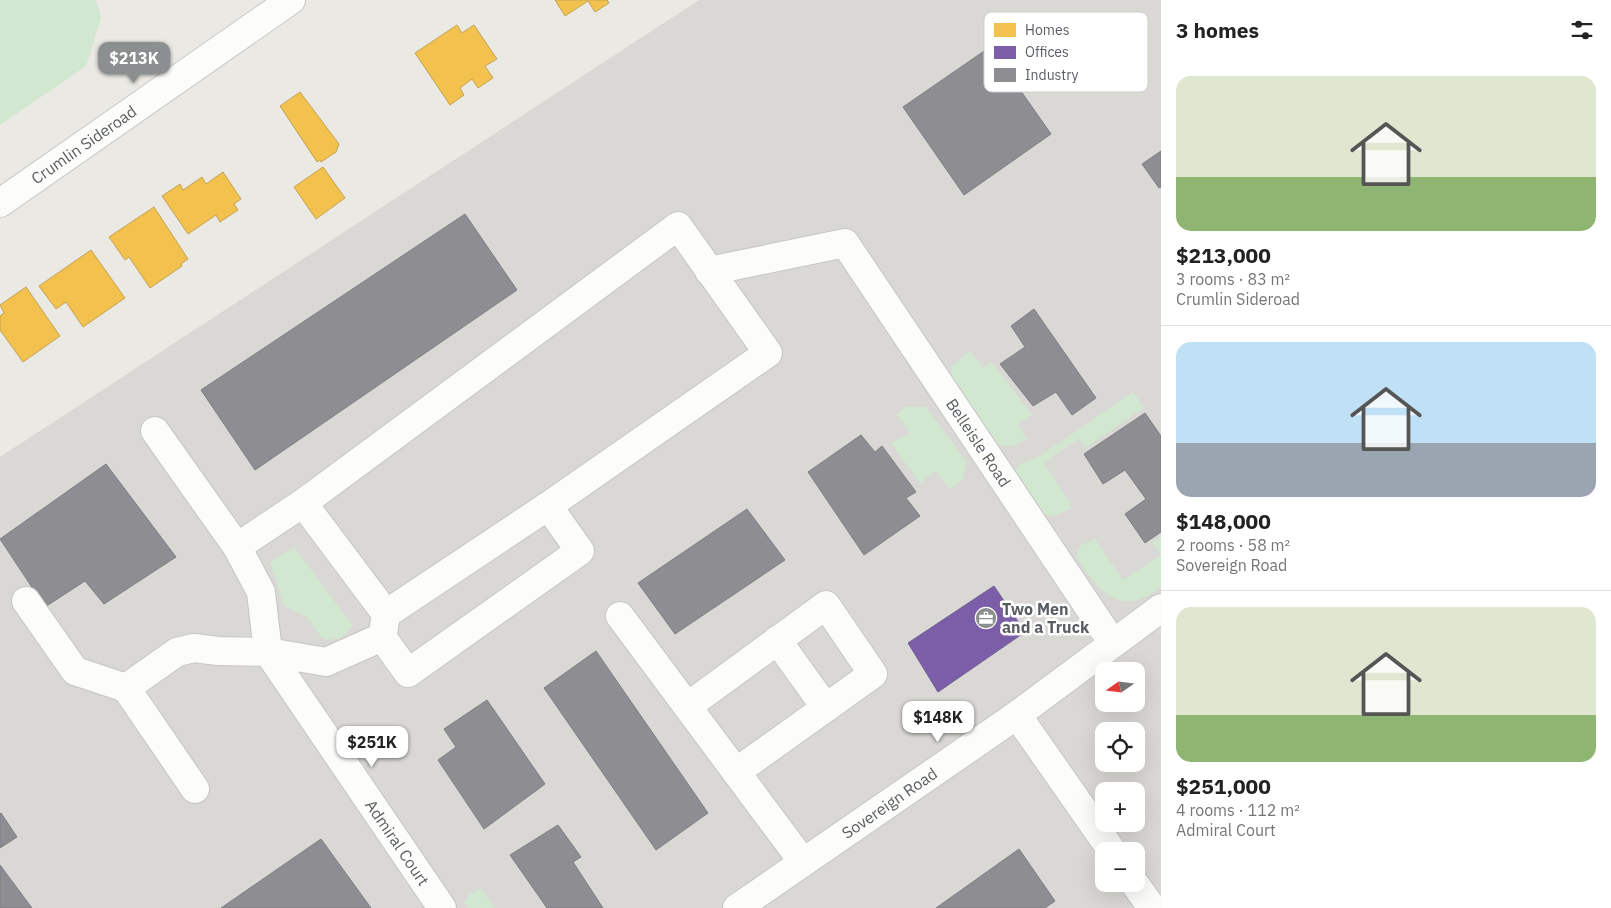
<!DOCTYPE html>
<meta charset="utf-8">
<style>
:root{--surface:#fff;--page:#f6f6f6;--text:#222;--muted:#767676;--line:#e0e0e0;--accent:#8c8f90}
body{margin:0;font-family:"IBM Plex Sans",sans-serif;background:var(--page);color:var(--text);height:100vh;display:flex;flex-direction:column;font-size:19px;white-space:nowrap}
*{box-sizing:border-box;margin:0}
p{font-size:16px;color:var(--muted)}
.icon{flex:none;width:28px;height:28px;fill:none;stroke:currentColor;stroke-width:2;stroke-linecap:round;stroke-linejoin:round}
.map{position:relative;flex:1;overflow:hidden}
.sheet{display:flex;flex-direction:column;background:var(--surface);width:450px}
.sheet>*{flex:none}
.needle{width:32px;rotate:256deg}
.fabs{position:absolute;left:1095px;top:662px;display:grid;gap:10px}
.fabs a{display:grid;place-items:center;width:50px;height:50px;border-radius:10px;background:var(--surface);box-shadow:0 5px 20px #0002;font-size:25px}
.price{position:absolute;translate:-50% -42px;padding:0 11px;border-radius:10px;background:#fff;color:#222;font-size:16px;line-height:32px;filter:drop-shadow(0 1px 2px #0008)}
.price::after{content:'';position:absolute;left:50%;top:30px;width:15px;height:11px;margin-left:-8px;background:inherit;clip-path:polygon(0 0,100% 0,50% 100%)}
.price.active{background:var(--accent);color:#fff}
ul{padding:0;list-style:none}
li{display:grid;align-content:center;gap:10px;height:265px;padding:0 15px}
li+li{border-top:1px solid var(--line)}
li span{display:grid;place-items:center;height:155px;border-radius:15px;color:#555}
li>.icon{margin-inline-start:auto}
span .icon{width:90px;height:90px;fill:#fffc;stroke-width:1}
li b{font-size:21px}
h2{display:flex;justify-content:space-between;align-items:center;height:60px;padding:0 15px;font-size:21px}
main{display:flex;flex:1;min-height:0}
.map>svg:first-child{display:block}
.industrial{fill:#dad8d4;fill-rule:evenodd}
.green{fill:#d1e7cf}
.homes{fill:#f2c14e;stroke:#c4a354}
.offices{fill:#7b5ea7;stroke:#715e93}
.industry{fill:#8d8d92;stroke:#7e7f84}
.lines{fill:none;stroke-linecap:round;stroke-linejoin:round}
.minor-casing{stroke:#c6c6c5;stroke-width:30}
.minor{stroke:#fcfcfb;stroke-width:28}
.labels{text-anchor:middle;stroke-width:5;stroke-linejoin:round;paint-order:stroke}
.street-label{font-size:16px;fill:#5a5e63;stroke:#fff}
.poi-label{font-size:16px;font-weight:bold;fill:#5a5e63;stroke:#fff;text-anchor:start}
.key{fill:#fff;stroke:#cecfd0;stroke-width:1}
.key-label{font-size:14px;fill:#5a5e63}
</style>
<main>
<div class="map">
<svg width="1161" height="908" viewBox="0 0 1161 908">
<rect width="100%" height="100%" fill="#eae9e4"/>
<path class="industrial" d="M699 0H1161V908H0V457ZM1104 671H1136V704H1104ZM1104 731H1136V764H1104ZM1104 791H1136V824H1104ZM1104 851H1136V884H1104Z"/>
<g class="green">
<path d="M0 0H96L101 18 86 66 0 125Z"/>
<path d="M970 351 983 368 991 362 1032 414 1018 425 1027 440 1010 446 996 444 952 381 951 367Z"/>
<path d="M1133 392 1144 408 1085 448 1078 439 1044 463 1070 503V508L1053 516 1044 514 1016 473 1018 465 1040 456Z"/>
<path d="M906 407H926L966 461 963 479 950 489 935 471 920 483 891 443 910 433 897 414Z"/>
<path d="M1161 536V588C1118 618 1100 592 1076 557L1079 546 1095 539 1123 580 1161 555 1152 542Z"/>
<path d="M294 547 353 626C343 638 337 642 322 638L307 617 284 606 270 562Z"/>
<path d="M481 888 494 908H468L464 902 469 895Z"/>
</g>
<g class="homes">
<path d="M555 0H607L609 3 595 12 588 1 565 16Z"/>
<path d="M457 25 462 33 474 25 497 59 485 66 493 78 478 88 472 79 460 88 464 95 450 105 415 53Z"/>
<path d="M300 92 339 144 336 152 321 162 320 160 317 162 280 106Z"/>
<path d="M323 167 345 198 316 219 294 187Z"/>
<path d="M223 172 241 199 234 204 238 210 220 222 216 215 188 234 162 196 180 184 183 190 202 177 206 184Z"/>
<path d="M154 207 188 259 181 264 182 266 150 288 129 257 125 260 109 237Z"/>
<path d="M91 250 125 298 83 327 66 302 56 309 39 286Z"/>
<path d="M26 287 60 336 23 362 0 330V316L4 313 0 305Z"/>
</g>
<path class="offices" d="M994 586 1025 632 938 692 908 643Z"/>
<g class="industry">
<path d="M990 47 1051 134 964 195 903 107Z"/>
<path d="M1161 151V187L1159 188 1142 164Z"/>
<path d="M465 214 517 290 255 470 201 390Z"/>
<path d="M1034 309 1096 398 1072 415 1056 392 1033 406 1000 364 1025 347 1011 326Z"/>
<path d="M1145 413 1161 436V532L1145 543 1125 514 1146 499 1125 470 1103 484 1084 454Z"/>
<path d="M861 435 875 452 882 446 916 492 906 498 920 516 864 555 808 472Z"/>
<path d="M106 464 176 557 104 604 85 581 45 607 0 539Z"/>
<path d="M747 509 785 560 675 634 638 583Z"/>
<path d="M596 651 708 813 656 850 544 688Z"/>
<path d="M487 700 545 784 484 829 438 760 456 747 444 729Z"/>
<path d="M1 813 17 837 0 848V814Z"/>
<path d="M558 825 581 857 573 862 603 908H547L510 855Z"/>
<path d="M321 839 371 908H221Z"/>
<path d="M1019 849 1055 901 1045 908H936Z"/>
<path d="M0 865 32 908H0Z"/>
</g>
<g class="lines">
<g class="minor-casing">
<g id="minor">
<path id="s1" d="M0 203 291 0"/>
<path id="s2" d="M709 271 845 243 1112 642"/>
<path d="M155 431 237 547"/>
<path d="M303 503 386 614 383 633"/>
<path d="M26 601 75 671 126 688"/>
<path d="M386 614 548 506"/>
<path d="M620 616 803 862"/>
<path d="M777 640 826 708"/>
<path d="M688 706 826 605 873 674 736 772"/>
<path d="M1017 715 1112 851"/>
<path id="s3" d="M195 789 126 688 177 652 194 648 218 651 268 652 326 662 382 637 408 673 580 551 548 506 768 353 678 226 303 503 237 547 261 592 268 652 442 908"/>
<path d="M1135 884 1152 908"/>
<path id="s4" d="M737 908 1017 715 1161 608"/>
</g>
</g>
<use href="#minor" class="minor"/>
</g>
<defs>
<g id="office-disc" transform="scale(1.125)"><circle r="9.5" fill="#8c8f90" stroke="#fff"/><path d="M-6-3h4V-5.5h4V-3h4V5H-6ZM-1-4.5V-3h2v-1.5ZM-6 0V1H6V0Z" fill="#fff"/></g>
</defs>
<g fill-rule="evenodd">
<use href="#office-disc" x="986" y="618"/>
</g>
<g class="labels">
<g class="street-label">
<text dy="6" stroke="none"><textPath href="#s1" startOffset="102">Crumlin Sideroad</textPath></text>
<text dy="6" stroke="none"><textPath href="#s2" startOffset="379">Belleisle Road</textPath></text>
<text dy="6" stroke="none"><textPath href="#s4" startOffset="185">Sovereign Road</textPath></text>
<text dy="6" stroke="none"><textPath href="#s3" startOffset="2018">Admiral Court</textPath></text>
</g>
<g class="poi-label">
<text x="1002" y="615">Two Men<tspan x="1002" dy="18">and a Truck</tspan></text>
</g>
</g>
<rect x="984" y="12" width="164" height="80" rx="8" class="key"/>
<rect x="994" y="23" width="22" height="14" fill="#f2c14e"/>
<rect x="994" y="46" width="22" height="13" fill="#7b5ea7"/>
<rect x="994" y="68" width="22" height="14" fill="#8d8d92"/>
<g class="key-label">
<text x="1025" y="35">Homes</text>
<text x="1025" y="57">Offices</text>
<text x="1025" y="80">Industry</text>
</g>
</svg>
<div class="fabs">
<a><svg class="needle" viewBox="-14 -14 28 28"><path d="M0-13l5 13h-10z" fill="#e53935"/><path d="M0 13l5-13h-10z" fill="#767676"/></svg></a>
<a><svg class="icon" aria-label="locate" viewBox="0 0 24 24"><circle cx="12" cy="12" r="6"/><path d="M12 2v4M12 18v4M2 12h4M18 12h4"/></svg></a>
<a>+</a>
<a>−</a>
</div>
<b class="price active" style="left:134px;top:84px">$213K</b>
<b class="price" style="left:938px;top:743px">$148K</b>
<b class="price" style="left:372px;top:768px">$251K</b>
</div>
<section class="sheet">
<h2>3 homes<svg class="icon" aria-label="filters" viewBox="0 0 24 24"><path d="M4 7h16M4 17h16"/><circle cx="9" cy="7" r="2"/><circle cx="15" cy="17" r="2"/></svg></h2>
<ul>
<li><span style="background:linear-gradient(#dfe7d0 65%,#8fb573 0)"><svg class="icon" aria-label="home" viewBox="0 0 24 24"><path d="M3 11l9-7 9 7M6 9v11h12V9"/></svg></span><div><b>$213,000</b><p>3 rooms · 83 m²</p><p>Crumlin Sideroad</p></div></li>
<li><span style="background:linear-gradient(#bfe0f5 65%,#9aa5b1 0)"><svg class="icon" aria-label="home" viewBox="0 0 24 24"><path d="M3 11l9-7 9 7M6 9v11h12V9"/></svg></span><div><b>$148,000</b><p>2 rooms · 58 m²</p><p>Sovereign Road</p></div></li>
<li><span style="background:linear-gradient(#dfe7d0 70%,#8fb573 0)"><svg class="icon" aria-label="home" viewBox="0 0 24 24"><path d="M3 11l9-7 9 7M6 9v11h12V9"/></svg></span><div><b>$251,000</b><p>4 rooms · 112 m²</p><p>Admiral Court</p></div></li>
</ul>
</section>
</main>
